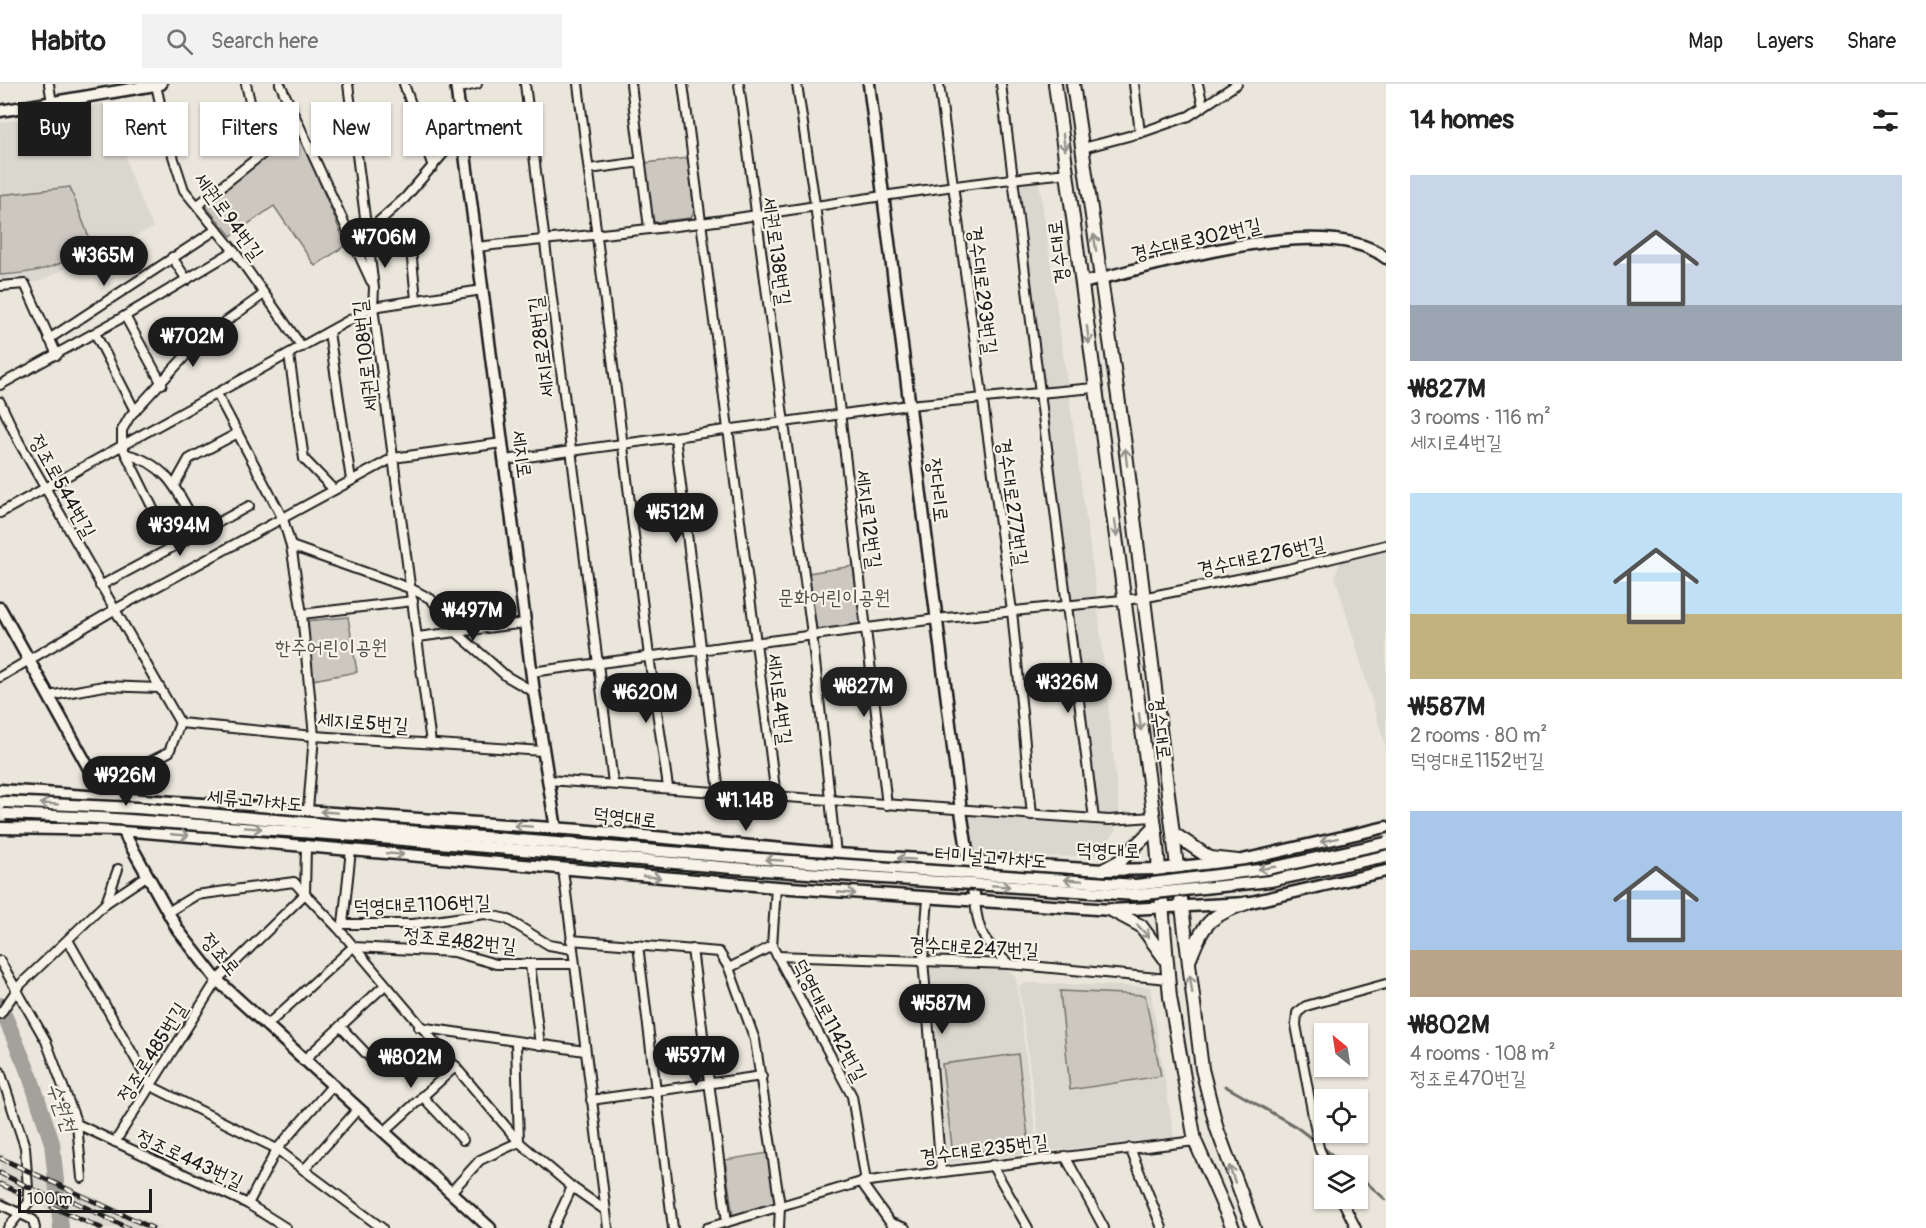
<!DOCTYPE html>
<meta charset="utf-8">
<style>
:root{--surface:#fff;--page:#f2f2f2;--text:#222;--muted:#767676;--line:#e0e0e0;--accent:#1c1c1c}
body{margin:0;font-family:Pangolin,"Poor Story",sans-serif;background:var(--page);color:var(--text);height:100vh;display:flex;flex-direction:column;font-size:22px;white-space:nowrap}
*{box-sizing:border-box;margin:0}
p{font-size:20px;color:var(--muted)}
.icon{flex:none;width:33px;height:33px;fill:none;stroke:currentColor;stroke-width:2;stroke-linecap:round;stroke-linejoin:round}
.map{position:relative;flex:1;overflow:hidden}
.details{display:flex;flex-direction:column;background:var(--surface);width:540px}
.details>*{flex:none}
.hud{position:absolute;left:18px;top:18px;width:570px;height:54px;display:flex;gap:12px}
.needle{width:39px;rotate:330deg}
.fabs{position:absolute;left:1314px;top:939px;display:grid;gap:12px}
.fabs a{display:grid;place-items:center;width:54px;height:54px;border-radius:0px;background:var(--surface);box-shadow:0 2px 4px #0004;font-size:30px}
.scale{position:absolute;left:18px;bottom:15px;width:134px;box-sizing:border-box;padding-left:6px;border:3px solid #1c1c1c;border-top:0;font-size:16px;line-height:21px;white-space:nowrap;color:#1c1c1c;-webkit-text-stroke:4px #f7f3e8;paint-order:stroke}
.price{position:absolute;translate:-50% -51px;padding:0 14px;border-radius:21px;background:var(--accent);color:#fff;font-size:20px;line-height:39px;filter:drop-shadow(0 2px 3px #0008)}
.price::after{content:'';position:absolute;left:50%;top:36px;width:18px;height:14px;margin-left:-9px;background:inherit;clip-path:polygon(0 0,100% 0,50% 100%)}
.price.selected{background:#222;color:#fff}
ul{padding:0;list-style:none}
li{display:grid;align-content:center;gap:12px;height:318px;padding:0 24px}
li span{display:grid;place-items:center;height:186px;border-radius:0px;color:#555}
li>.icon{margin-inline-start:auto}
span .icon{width:108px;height:108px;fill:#fffc;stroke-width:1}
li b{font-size:26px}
h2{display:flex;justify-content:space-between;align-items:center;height:72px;padding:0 24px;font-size:26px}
.chip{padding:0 21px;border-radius:0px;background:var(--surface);box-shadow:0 2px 4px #0004;font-size:21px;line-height:54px}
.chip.selected{background:var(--accent);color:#fff}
header{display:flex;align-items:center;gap:36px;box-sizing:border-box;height:84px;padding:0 30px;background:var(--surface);border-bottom:2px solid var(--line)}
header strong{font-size:28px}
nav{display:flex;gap:33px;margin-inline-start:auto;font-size:21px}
.search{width:420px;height:54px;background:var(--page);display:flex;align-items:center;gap:15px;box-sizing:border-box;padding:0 21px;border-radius:0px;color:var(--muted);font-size:22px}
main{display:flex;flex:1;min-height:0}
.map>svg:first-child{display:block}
.built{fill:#dad7ce}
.green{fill:#ccc8c0;stroke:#74726e;stroke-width:1.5}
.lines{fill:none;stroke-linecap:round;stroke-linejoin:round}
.stream{stroke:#6d6c68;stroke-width:3}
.river{stroke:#a3a19a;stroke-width:16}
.street-casing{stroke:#1c1c1c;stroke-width:12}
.secondary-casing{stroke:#1c1c1c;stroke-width:15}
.primary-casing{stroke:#1c1c1c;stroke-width:16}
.street{stroke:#f7f3e8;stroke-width:8}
.secondary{stroke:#f7f3e8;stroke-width:10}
.primary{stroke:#f7f3e8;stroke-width:12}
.rail-casing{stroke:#1c1c1c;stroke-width:5}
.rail{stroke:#f7f3e8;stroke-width:3;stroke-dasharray:9;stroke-linecap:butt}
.secondary-bridge-casing{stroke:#1c1c1c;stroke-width:15;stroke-linecap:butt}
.secondary-bridge{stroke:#f7f3e8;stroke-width:10}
.oneway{stroke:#94928c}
.labels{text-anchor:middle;stroke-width:4.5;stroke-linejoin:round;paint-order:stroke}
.street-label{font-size:20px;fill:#1c1c1c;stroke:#f7f3e8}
.park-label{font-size:20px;fill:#51504d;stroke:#f7f3e8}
.water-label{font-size:21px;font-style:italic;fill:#52514e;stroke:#f7f3e8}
</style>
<header>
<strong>Habito</strong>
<div class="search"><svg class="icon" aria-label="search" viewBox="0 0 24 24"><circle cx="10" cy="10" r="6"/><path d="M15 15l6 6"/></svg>Search here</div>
<nav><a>Map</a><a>Layers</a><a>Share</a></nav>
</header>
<main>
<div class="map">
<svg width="1386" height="1144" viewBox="0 0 1386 1144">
<rect width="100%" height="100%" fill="#eae6dc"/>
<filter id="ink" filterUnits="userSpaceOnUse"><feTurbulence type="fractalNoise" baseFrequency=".0167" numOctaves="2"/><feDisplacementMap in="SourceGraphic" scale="12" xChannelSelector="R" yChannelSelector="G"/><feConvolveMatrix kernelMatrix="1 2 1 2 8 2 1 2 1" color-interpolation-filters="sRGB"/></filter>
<g filter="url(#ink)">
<g class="built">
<path d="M116 17 129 87 153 144 37 198 0 201V39Z"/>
<path d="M1039 96 1096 507 1120 734 1095 733 1017 100Z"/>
<path d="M1386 467V664L1335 492 1340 478Z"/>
<path d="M969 729 1114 738 1116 747 1095 772 977 774Z"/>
<path d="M930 882 1008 886 1016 894 1038 1068 948 1079Z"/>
<path d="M1026 899 1150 903 1174 1053 1041 1068 1019 902Z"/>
<path d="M0 1069 25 1082 162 1144H93L55 1129 0 1103Z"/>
</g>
<g class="green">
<path d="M294 38 346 161 315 182 274 122 231 152 203 119Z"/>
<path d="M688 74 694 127 691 134 655 138 651 134 645 79Z"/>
<path d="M70 103 91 159C64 184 35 189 0 191V111Z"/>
<path d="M853 482 861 537 857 542 822 547 816 543 808 489Z"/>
<path d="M348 533 357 588 312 596 305 537Z"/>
<path d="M1060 907 1145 911 1161 992 1070 1006Z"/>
<path d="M1018 970 1029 1061 953 1071 942 980Z"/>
<path d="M768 1069 775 1120 733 1133 725 1076Z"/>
</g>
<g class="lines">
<g class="stream">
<path d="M1225 1002 1295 1042 1315 1057"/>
<path d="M1321 1062 1346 1082"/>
<path d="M1358 1091 1386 1116"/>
</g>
<path class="river" d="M0 921 30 992 52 1059 61 1144"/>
<g class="street-casing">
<g id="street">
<path d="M49 0 52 19"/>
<path d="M246 0 253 31 277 54"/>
<path d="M280 0 371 197"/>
<path d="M348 0 374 204 373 223 431 659"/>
<path d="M404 0 433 83"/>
<path d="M525 0 613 699"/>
<path d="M578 0 649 572 668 703"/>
<path d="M631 0 649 144"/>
<path d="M683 0 776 712"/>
<path d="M739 0 812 550 836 770"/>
<path d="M797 0 815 120 887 721"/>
<path d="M939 0 1012 527 1032 731"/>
<path d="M1001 0 1094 735"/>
<path d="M1134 0 1140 49"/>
<path d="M1198 0 1203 22"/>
<path d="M156 1 169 60 184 106 234 167 302 263"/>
<path d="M456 5 477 0"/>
<path d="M1083 64 1140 49 1189 32 1237 0"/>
<path d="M589 85 641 78"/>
<path d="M198 121 266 67 294 34"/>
<path d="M409 146 416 215"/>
<path d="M367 148 405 114 462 48"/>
<path d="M477 163C570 152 665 146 757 131 861 115 964 99 1068 89"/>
<path d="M172 173 187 196"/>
<path d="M0 202 25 200 57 271"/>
<path d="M125 232 162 300"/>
<path d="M329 248 351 396"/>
<path d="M95 249 135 327"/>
<path d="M49 255 217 145"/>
<path d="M289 271 304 375 334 406"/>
<path d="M0 301 125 232 234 167"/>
<path d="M217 310 283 435 291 462 302 530 314 652 308 726"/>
<path d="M0 318 19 358 180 639 314 652 543 667"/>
<path d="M675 353 719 708"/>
<path d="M126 370C170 380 180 413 200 448"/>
<path d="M505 376 909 321 1094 304"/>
<path d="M174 402 189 375 238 349"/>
<path d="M0 429 373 223 482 206"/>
<path d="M291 462 412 505 431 515 456 548 487 575 506 592 534 608"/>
<path d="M172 463 122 362V346L130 332 200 256 264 210"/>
<path d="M100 502 249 422"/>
<path d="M302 530 413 517"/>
<path d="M418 553 525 539"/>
<path d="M531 588 936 535 1142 514 1288 485 1386 461"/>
<path d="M0 593 114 526 393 374 502 359"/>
<path d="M49 612 104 602 159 604"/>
<path d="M548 696 1109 736 1153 733"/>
<path d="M100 703 169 668 180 639"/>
<path d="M306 761 305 810 338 844 519 1058 572 1103 605 1126"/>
<path d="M563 785 608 1144"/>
<path d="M776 803 772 862 852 1012 866 1098"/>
<path d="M928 815 923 876 941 1087"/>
<path d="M975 817C978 850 985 859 1009 880"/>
<path d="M106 819 118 785"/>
<path d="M343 840 351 766"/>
<path d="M338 844 343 840H413L485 830 507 835 549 861 572 865"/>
<path d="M68 856 151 1002 277 1065 304 1086 358 1025"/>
<path d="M571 856 719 868 729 884 772 862"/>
<path d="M638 861 673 1144"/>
<path d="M692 865 727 1138"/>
<path d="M777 872 1009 880 1168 895"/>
<path d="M0 877 46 957 77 1040 82 1094"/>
<path d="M530 880 540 961"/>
<path d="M729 884 755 956 780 1122 779 1144"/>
<path d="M0 930 21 900 106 819 148 791"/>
<path d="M266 942 353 863 454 868 496 880H574"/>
<path d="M340 942 376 980"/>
<path d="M419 943 585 967"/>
<path d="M303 977 385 901"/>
<path d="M0 987 25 1063 29 1118 8 1144"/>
<path d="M422 1012 463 1056"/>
<path d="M591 1016 762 992"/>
<path d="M77 1040 248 1120 286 1144"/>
<path d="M384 1048 456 982"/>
<path d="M115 1058 217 896 305 810 294 798 196 811 168 828"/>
<path d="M1130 1064 1162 1144"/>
<path d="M1065 1072 1104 1144"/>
<path d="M992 1081 1028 1144"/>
<path d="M1327 1082 1319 1064 1296 941 1297 929 1306 922 1386 900"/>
<path d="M304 1086 382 1144"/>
<path d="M861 1098 894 1144"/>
<path d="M451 1108 480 1076 519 1058 516 959"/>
<path d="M1341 1114 1356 1144"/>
<path d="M0 1120 33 1136 35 1144"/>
<path d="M248 1120 277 1065 332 1002"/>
<path d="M891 1139 905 1144"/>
<path d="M553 1144 572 1103"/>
<path d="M707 1144 861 1098 1195 1057"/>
</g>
</g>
<g class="secondary-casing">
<g id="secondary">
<path d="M456 0 534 608 556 745"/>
<path d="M869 0 961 727 975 817"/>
<path d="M0 27 161 0"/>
<path d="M1082 199C1153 183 1325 125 1386 174"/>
<path d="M0 524 107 717"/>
<path d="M0 706 580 746 836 770 1103 786 1159 785 1238 777 1386 743"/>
<path d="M120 742 178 846 217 896 490 1144"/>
<path d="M358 743 733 773"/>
<path d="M0 744 122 746 776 803 1111 826 1247 819 1386 787"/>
<path d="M357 752 733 784"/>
</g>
</g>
<g class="primary-casing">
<g id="primary">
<path d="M1055 0 1156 750 1170 913 1195 1057 1233 1144"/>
<path d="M1073 0 1125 361 1202 985 1217 1045 1254 1144"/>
<path d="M1174 750 1210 774 1238 777"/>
<path d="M1103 786 1120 777 1155 743"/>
<path d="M1111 826 1141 842 1166 876"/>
<path d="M1189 877C1204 839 1208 832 1247 819"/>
</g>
</g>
<use href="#street" class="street"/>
<use href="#secondary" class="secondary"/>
<use href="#primary" class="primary"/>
<g class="rail-casing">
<g id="rail">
<path d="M0 1074 152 1144"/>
<path d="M0 1089 65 1121"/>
<path d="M0 1100 22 1110"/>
<path d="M58 1110 128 1144"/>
<path d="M52 1123 101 1144"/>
</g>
</g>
<use href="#rail" class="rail"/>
<g class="secondary-bridge-casing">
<g id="secondary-bridge">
<path d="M4 718 137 724 358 743"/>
<path d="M6 730 101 734 357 752"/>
<path d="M733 773 1136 801 1267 785 1386 759"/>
<path d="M733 784 1136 811 1270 797 1386 772"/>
</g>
</g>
<use href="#secondary-bridge" class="secondary-bridge"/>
</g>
<defs><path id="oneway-shaft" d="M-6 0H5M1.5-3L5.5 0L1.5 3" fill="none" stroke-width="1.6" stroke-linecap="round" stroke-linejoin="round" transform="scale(1.5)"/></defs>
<g class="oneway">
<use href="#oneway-shaft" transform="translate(1064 58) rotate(82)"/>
<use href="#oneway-shaft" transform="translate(1095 159) rotate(-98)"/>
<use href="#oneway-shaft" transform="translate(1088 251) rotate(83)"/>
<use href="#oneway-shaft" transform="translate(1126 373) rotate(-97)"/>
<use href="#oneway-shaft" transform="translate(1116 444) rotate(82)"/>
<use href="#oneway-shaft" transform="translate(1140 638) rotate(83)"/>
<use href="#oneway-shaft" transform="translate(49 720) rotate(-177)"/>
<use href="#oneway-shaft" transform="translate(329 728) rotate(-176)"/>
<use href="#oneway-shaft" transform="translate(523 742) rotate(-176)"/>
<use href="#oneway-shaft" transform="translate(253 744) rotate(4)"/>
<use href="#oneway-shaft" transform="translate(180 751) rotate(5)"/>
<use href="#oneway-shaft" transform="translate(1329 756) rotate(167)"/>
<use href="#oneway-shaft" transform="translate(395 770) rotate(5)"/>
<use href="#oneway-shaft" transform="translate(906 775) rotate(-176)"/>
<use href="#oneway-shaft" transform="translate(774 776) rotate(-176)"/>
<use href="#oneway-shaft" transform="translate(1267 784) rotate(171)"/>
<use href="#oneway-shaft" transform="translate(652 793) rotate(5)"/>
<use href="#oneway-shaft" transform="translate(1073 796) rotate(-176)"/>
<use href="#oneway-shaft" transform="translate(1001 802) rotate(4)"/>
<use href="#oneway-shaft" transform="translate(847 809) rotate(5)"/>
<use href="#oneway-shaft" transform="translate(1143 847) rotate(47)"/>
<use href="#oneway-shaft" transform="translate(1191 900) rotate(-98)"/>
<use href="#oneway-shaft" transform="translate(1232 1090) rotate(-109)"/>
</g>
</g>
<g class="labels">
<g class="street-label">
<text transform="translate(229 132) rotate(54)" y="7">세권로94번길</text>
<text transform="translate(1196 155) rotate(-13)" y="7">경수대로302번길</text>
<text transform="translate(777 167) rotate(82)" y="7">세권로138번길</text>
<text transform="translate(1058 168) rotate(-97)" y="7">경수대로</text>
<text transform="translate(983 206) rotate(83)" y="7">경수대로293번길</text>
<text transform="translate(541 263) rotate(-97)" y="7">세지로28번길</text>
<text transform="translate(365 272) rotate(-96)" y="7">세권로108번길</text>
<text transform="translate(522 370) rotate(82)" y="7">세지로</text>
<text transform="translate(63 402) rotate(61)" y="7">정조로544번길</text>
<text transform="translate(938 406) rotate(83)" y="7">장다리로</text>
<text transform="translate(1013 418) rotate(82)" y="7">경수대로277번길</text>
<text transform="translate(869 435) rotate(83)" y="7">세지로12번길</text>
<text transform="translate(1261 472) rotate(-12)" y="7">경수대로276번길</text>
<text transform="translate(780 615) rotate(83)" y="7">세지로4번길</text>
<text transform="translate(363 638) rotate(4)" y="7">세지로5번길</text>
<text transform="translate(1161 644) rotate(83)" y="7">경수대로</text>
<text transform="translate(255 716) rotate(5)" y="7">세류고가차도</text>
<text transform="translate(625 733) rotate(6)" y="7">덕영대로</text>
<text transform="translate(1108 766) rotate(1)" y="7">덕영대로</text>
<text transform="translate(991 773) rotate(4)" y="7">터미널고가차도</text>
<text transform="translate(422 820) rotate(-2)" y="7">덕영대로1106번길</text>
<text transform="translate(460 856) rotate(6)" y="7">정조로482번길</text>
<text transform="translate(974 863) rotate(3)" y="7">경수대로247번길</text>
<text transform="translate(221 870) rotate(50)" y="7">정조로</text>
<text transform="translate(830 936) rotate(62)" y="7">덕영대로1142번길</text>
<text transform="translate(152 968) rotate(-58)" y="7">정조로485번길</text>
<text transform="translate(984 1065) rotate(-7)" y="7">경수대로235번길</text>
<text transform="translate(190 1075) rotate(25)" y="7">정조로443번길</text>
</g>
<g class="park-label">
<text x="834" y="520">문화어린이공원</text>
<text x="331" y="570">한주어린이공원</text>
</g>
<g class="water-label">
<text transform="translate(62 1023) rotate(70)" y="7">수원천</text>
</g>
</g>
</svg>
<div class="fabs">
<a><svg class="needle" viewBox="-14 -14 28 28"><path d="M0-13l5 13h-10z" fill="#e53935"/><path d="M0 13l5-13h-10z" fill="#767676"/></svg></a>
<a><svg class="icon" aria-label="locate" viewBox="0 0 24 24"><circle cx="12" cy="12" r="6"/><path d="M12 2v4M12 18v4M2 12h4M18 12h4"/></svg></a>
<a><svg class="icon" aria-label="layers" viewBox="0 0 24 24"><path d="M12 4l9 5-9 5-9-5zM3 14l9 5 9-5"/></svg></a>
</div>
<div class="scale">100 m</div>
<b class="price" style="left:385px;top:185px">₩706M</b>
<b class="price" style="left:104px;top:203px">₩365M</b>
<b class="price" style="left:193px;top:284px">₩702M</b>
<b class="price" style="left:676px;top:460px">₩512M</b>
<b class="price" style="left:180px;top:473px">₩394M</b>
<b class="price" style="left:473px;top:558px">₩497M</b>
<b class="price" style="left:1068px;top:630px">₩326M</b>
<b class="price selected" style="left:864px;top:634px">₩827M</b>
<b class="price" style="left:646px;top:640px">₩620M</b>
<b class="price" style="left:126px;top:723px">₩926M</b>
<b class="price" style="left:746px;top:748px">₩1.14B</b>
<b class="price" style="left:942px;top:951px">₩587M</b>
<b class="price" style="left:696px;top:1003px">₩597M</b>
<b class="price" style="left:411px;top:1005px">₩802M</b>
<div class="hud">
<a class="chip selected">Buy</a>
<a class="chip">Rent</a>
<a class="chip">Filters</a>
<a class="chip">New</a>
<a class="chip">Apartment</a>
</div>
</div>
<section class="details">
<h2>14 homes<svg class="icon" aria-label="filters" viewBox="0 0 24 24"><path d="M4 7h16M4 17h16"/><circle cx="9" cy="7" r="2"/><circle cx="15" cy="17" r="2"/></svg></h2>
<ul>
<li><span style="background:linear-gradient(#c9d6e8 70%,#9aa5b1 0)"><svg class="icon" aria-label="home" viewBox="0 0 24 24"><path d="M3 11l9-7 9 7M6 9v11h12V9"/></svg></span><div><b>₩827M</b><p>3 rooms · 116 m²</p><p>세지로4번길</p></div></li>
<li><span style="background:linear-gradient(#bfe0f5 65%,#c2b280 0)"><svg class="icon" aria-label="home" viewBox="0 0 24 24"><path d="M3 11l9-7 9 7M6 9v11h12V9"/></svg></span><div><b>₩587M</b><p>2 rooms · 80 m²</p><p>덕영대로1152번길</p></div></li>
<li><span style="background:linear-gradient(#a9c7e8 75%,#b9a48a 0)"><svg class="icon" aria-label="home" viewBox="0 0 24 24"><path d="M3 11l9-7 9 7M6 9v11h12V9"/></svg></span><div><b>₩802M</b><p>4 rooms · 108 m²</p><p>정조로470번길</p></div></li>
</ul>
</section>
</main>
